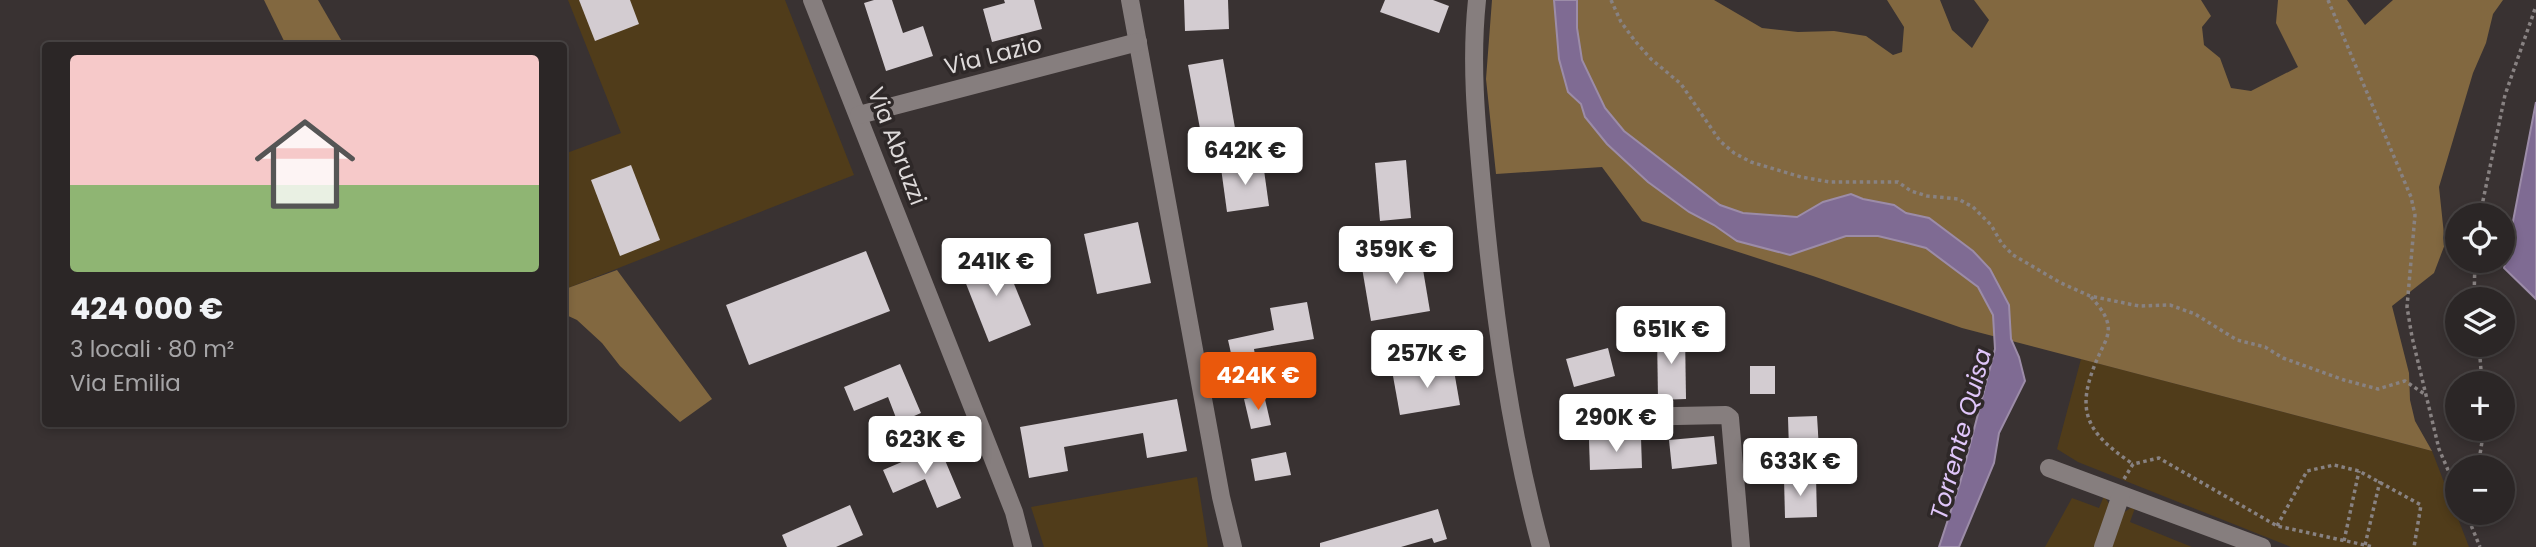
<!DOCTYPE html>
<html lang="it">
<meta charset="utf-8">
<style>
:root{--surface:#2b2626;--page:#332e2e;--text:#f1f3f6;--muted:#a6a5a7;--line:#474343;--accent:#ea580c}
body{margin:0;font-family:Poppins,sans-serif;background:var(--page);color:var(--text);height:100vh;display:flex;flex-direction:column;font-size:26px;white-space:nowrap}
*{box-sizing:border-box;margin:0}
p{font-size:23px;color:var(--muted)}
.icon{flex:none;width:38px;height:38px;fill:none;stroke:currentColor;stroke-width:2;stroke-linecap:round;stroke-linejoin:round}
.map{position:relative;flex:1;overflow:hidden}
.details{position:absolute;left:42px;top:42px;width:525px;height:385px;display:flex;flex-direction:column;background:var(--surface);border-radius:7px;box-shadow:0 4px 10px #0003,0 0 0 2px var(--line)}
.details>*{flex:none}
.buttons{position:absolute;left:2445px;top:203px;display:grid;gap:14px}
.buttons a{display:grid;place-items:center;width:70px;height:70px;border-radius:50%;background:var(--surface);box-shadow:0 4px 10px #0003,0 0 0 2px var(--line);font-size:35px}
.price{position:absolute;translate:-50% -60px;padding:0 16px;border-radius:7px;background:#fff;color:#222;font-size:23px;line-height:46px;filter:drop-shadow(0 2px 4px #0008)}
.price::after{content:'';position:absolute;left:50%;top:42px;width:21px;height:16px;margin-left:-10px;background:inherit;clip-path:polygon(0 0,100% 0,50% 100%)}
.price.current{background:var(--accent);color:#fff}
ul{padding:0;list-style:none}
li{display:grid;align-content:center;gap:14px;height:371px;padding:0 28px}
li+li{border-top:2px solid var(--line)}
li span{display:grid;place-items:center;height:217px;border-radius:7px;color:#555}
li>.icon{margin-inline-start:auto}
span .icon{width:126px;height:126px;fill:#fffc;stroke-width:1}
li b{font-size:30px}
.map>svg:first-child{display:block}
.green{fill:#503c1a}
.forest{fill:#826840}
.water{fill:#7f6b93;stroke:#9c8ca8;stroke-width:2}
.building{fill:#d3ccd1}
.lines{fill:none;stroke-linecap:round;stroke-linejoin:round}
.path{stroke:#888282;stroke-width:3.5;stroke-dasharray:3.5 3.5;stroke-linecap:butt}
.minor{stroke:#867e7e;stroke-width:18}
.labels{text-anchor:middle;stroke-width:7;stroke-linejoin:round;paint-order:stroke}
.street-label{font-size:23px;fill:#dedada;stroke:#2e2828}
.water-label{font-size:24px;font-style:italic;fill:#e0c6fa;stroke:#2e2828}
</style>
<div class="map">
<svg width="2536" height="547" viewBox="0 0 2536 547">
<rect width="100%" height="100%" fill="#393232"/>
<g class="green">
<path d="M568 0H785L854 175 568 288 564 283V154L621 133Z"/>
<path d="M2081 359 2432 451 2469 547H2291L2078 462 2057 449Z"/>
<path d="M1197 477 1208 547H1044L1031 507Z"/>
<path d="M2104 496 2110 505 2096 547H2045L2072 498 2099 508Z"/>
<path d="M2132 507 2135 508 2130 522 2192 547H2112L2123 513Z"/>
</g>
<g class="forest">
<path d="M264 0H318L344 45H286Z"/>
<path d="M1492 0H1714L1762 28 1798 32 1834 31 1866 36 1893 55 1902 52 1904 27 1887 0H1940L1952 30 1972 48 1989 20 1974 0H2201L2211 16 2202 27 2204 45 2220 58 2231 88 2251 91 2298 67 2276 23 2278 0H2347L2365 25 2393 0H2503L2493 14 2486 43 2473 73 2439 187 2445 244 2434 273 2392 306 2409 373 2410 400 2415 421 2432 451 1962 328 1813 276 1642 221 1602 167 1496 174 1486 79Z"/>
<path d="M617 270 712 399 680 422 620 366 602 343 577 320 564 314V283L568 288Z"/>
</g>
<g class="water">
<path d="M1554 0H1577V28L1582 60 1605 108 1624 131 1720 205 1743 213 1797 217 1823 202 1851 194 1863 199 1894 205 1906 213 1929 218 1973 251 1990 269 2009 305 2011 339 2019 357 2025 381 1999 433 1994 463 1959 547H1939L1960 483 1995 349 1993 315 1978 287 1926 248 1907 243 1878 236H1846L1790 255 1737 241 1714 225 1689 212 1648 182 1607 144 1585 117 1581 104 1568 92 1559 59Z"/>
<path d="M2536 102V299L2504 268Z"/>
</g>
<g class="building">
<path d="M579 0H630L639 24 595 41Z"/>
<path d="M874 0H892L903 33 923 26 933 56 886 71 864 3Z"/>
<path d="M1004 0H1034L1042 29 992 42 983 9 1005 3Z"/>
<path d="M1184 0H1228L1229 29 1185 31Z"/>
<path d="M1385 0H1433L1449 6 1439 33 1380 12Z"/>
<path d="M1223 59 1235 128 1201 134 1188 65Z"/>
<path d="M1406 160 1411 218 1380 221 1375 163Z"/>
<path d="M1263 163 1269 206 1227 212 1221 168Z"/>
<path d="M631 165 660 240 620 256 591 180Z"/>
<path d="M1138 222 1151 283 1097 294 1084 234Z"/>
<path d="M866 251 890 311 749 365 726 305Z"/>
<path d="M1420 252 1430 311 1371 321 1361 262Z"/>
<path d="M1002 255 1031 325 989 342 961 271Z"/>
<path d="M1307 302 1314 339 1254 349 1257 367 1235 371 1228 340 1274 330 1270 308Z"/>
<path d="M1657 333H1685L1686 399 1658 400Z"/>
<path d="M1608 348 1615 376 1574 387 1566 359Z"/>
<path d="M900 364 921 413 898 423 888 397 854 411 844 387Z"/>
<path d="M1453 365 1460 405 1400 415 1393 376Z"/>
<rect x="1750" y="366" width="25" height="28"/>
<path d="M1264 395 1271 425 1251 429 1244 399Z"/>
<path d="M1177 399 1187 451 1147 458 1143 433 1064 447 1068 471 1029 478 1020 427Z"/>
<path d="M1817 416 1819 449 1789 450 1788 417Z"/>
<path d="M1714 436 1717 464 1672 469 1669 440Z"/>
<path d="M1641 438 1642 468 1590 470 1589 440Z"/>
<path d="M939 446 961 498 937 508 925 479 893 493 883 470Z"/>
<path d="M1286 452 1291 475 1255 481 1251 459Z"/>
<path d="M1816 477 1817 517 1785 518 1784 478Z"/>
<path d="M850 505 863 535 836 547H787L782 535Z"/>
<path d="M1438 509 1447 539 1434 543 1432 538 1401 547H1320V543Z"/>
</g>
<g class="lines">
<g class="path">
<path d="M1611 0 1621 22 1635 41 1651 59 1681 84 1720 141 1734 153 1751 162 1801 177 1830 182H1898L1911 191 1927 196 1958 199 1973 207 1991 225 2002 244 2013 255 2061 283 2090 296 2139 306 2170 305 2195 314 2237 340 2265 347 2283 358 2344 380 2378 389 2405 381 2426 395"/>
<path d="M2328 0 2411 197 2415 215 2407 307 2412 337 2439 449 2457 491"/>
<path d="M2480 215 2505 95 2536 6"/>
<path d="M2091 297C2098 305 2106 314 2108 325 2110 335 2103 346 2099 355 2074 410 2085 432 2133 464"/>
<path d="M2474 299 2475 261"/>
<path d="M2479 345 2482 383"/>
<path d="M2478 467 2484 429"/>
<path d="M2124 479 2133 464 2159 458 2277 526 2374 547"/>
<path d="M2466 513 2480 547"/>
<path d="M2277 526 2307 471 2334 465 2359 471 2421 505 2414 547"/>
<path d="M2344 541 2359 471"/>
<path d="M2365 545 2380 481"/>
</g>
<g class="minor">
<path d="M812 0 1014 512 1023 547"/>
<path d="M1130 0 1221 497 1233 547"/>
<path d="M1477 0C1470 66 1477 130 1483 196 1494 314 1510 433 1541 547"/>
<path d="M859 115 1138 42"/>
<path d="M1627 417 1726 415 1730 418 1741 547"/>
<path d="M2049 468 2262 547"/>
<path d="M2103 547 2121 495"/>
</g>
</g>
<g class="labels">
<g class="street-label">
<text transform="translate(993 55) rotate(-14)" y="8">Via Lazio</text>
<text transform="translate(897 146) rotate(69)" y="8">Via Abruzzi</text>
</g>
<g class="water-label">
<text transform="translate(1961 434) rotate(-75)" y="8">Torrente Quisa</text>
</g>
</g>
</svg>
<div class="buttons">
<a><svg class="icon" aria-label="locate" viewBox="0 0 24 24"><circle cx="12" cy="12" r="6"/><path d="M12 2v4M12 18v4M2 12h4M18 12h4"/></svg></a>
<a><svg class="icon" aria-label="layers" viewBox="0 0 24 24"><path d="M12 4l9 5-9 5-9-5zM3 14l9 5 9-5"/></svg></a>
<a>+</a>
<a>−</a>
</div>
<b class="price" style="left:1245px;top:187px">642K €</b>
<b class="price" style="left:1396px;top:286px">359K €</b>
<b class="price" style="left:996px;top:298px">241K €</b>
<b class="price" style="left:1671px;top:366px">651K €</b>
<b class="price" style="left:1427px;top:390px">257K €</b>
<b class="price current" style="left:1258px;top:412px">424K €</b>
<b class="price" style="left:1616px;top:454px">290K €</b>
<b class="price" style="left:925px;top:476px">623K €</b>
<b class="price" style="left:1800px;top:498px">633K €</b>
<section class="details">
<ul>
<li><span style="background:linear-gradient(#f6c9c9 60%,#8fb573 0)"><svg class="icon" aria-label="home" viewBox="0 0 24 24"><path d="M3 11l9-7 9 7M6 9v11h12V9"/></svg></span><div><b>424 000 €</b><p>3 locali · 80 m²</p><p>Via Emilia</p></div></li>
</ul>
</section>
</div>
